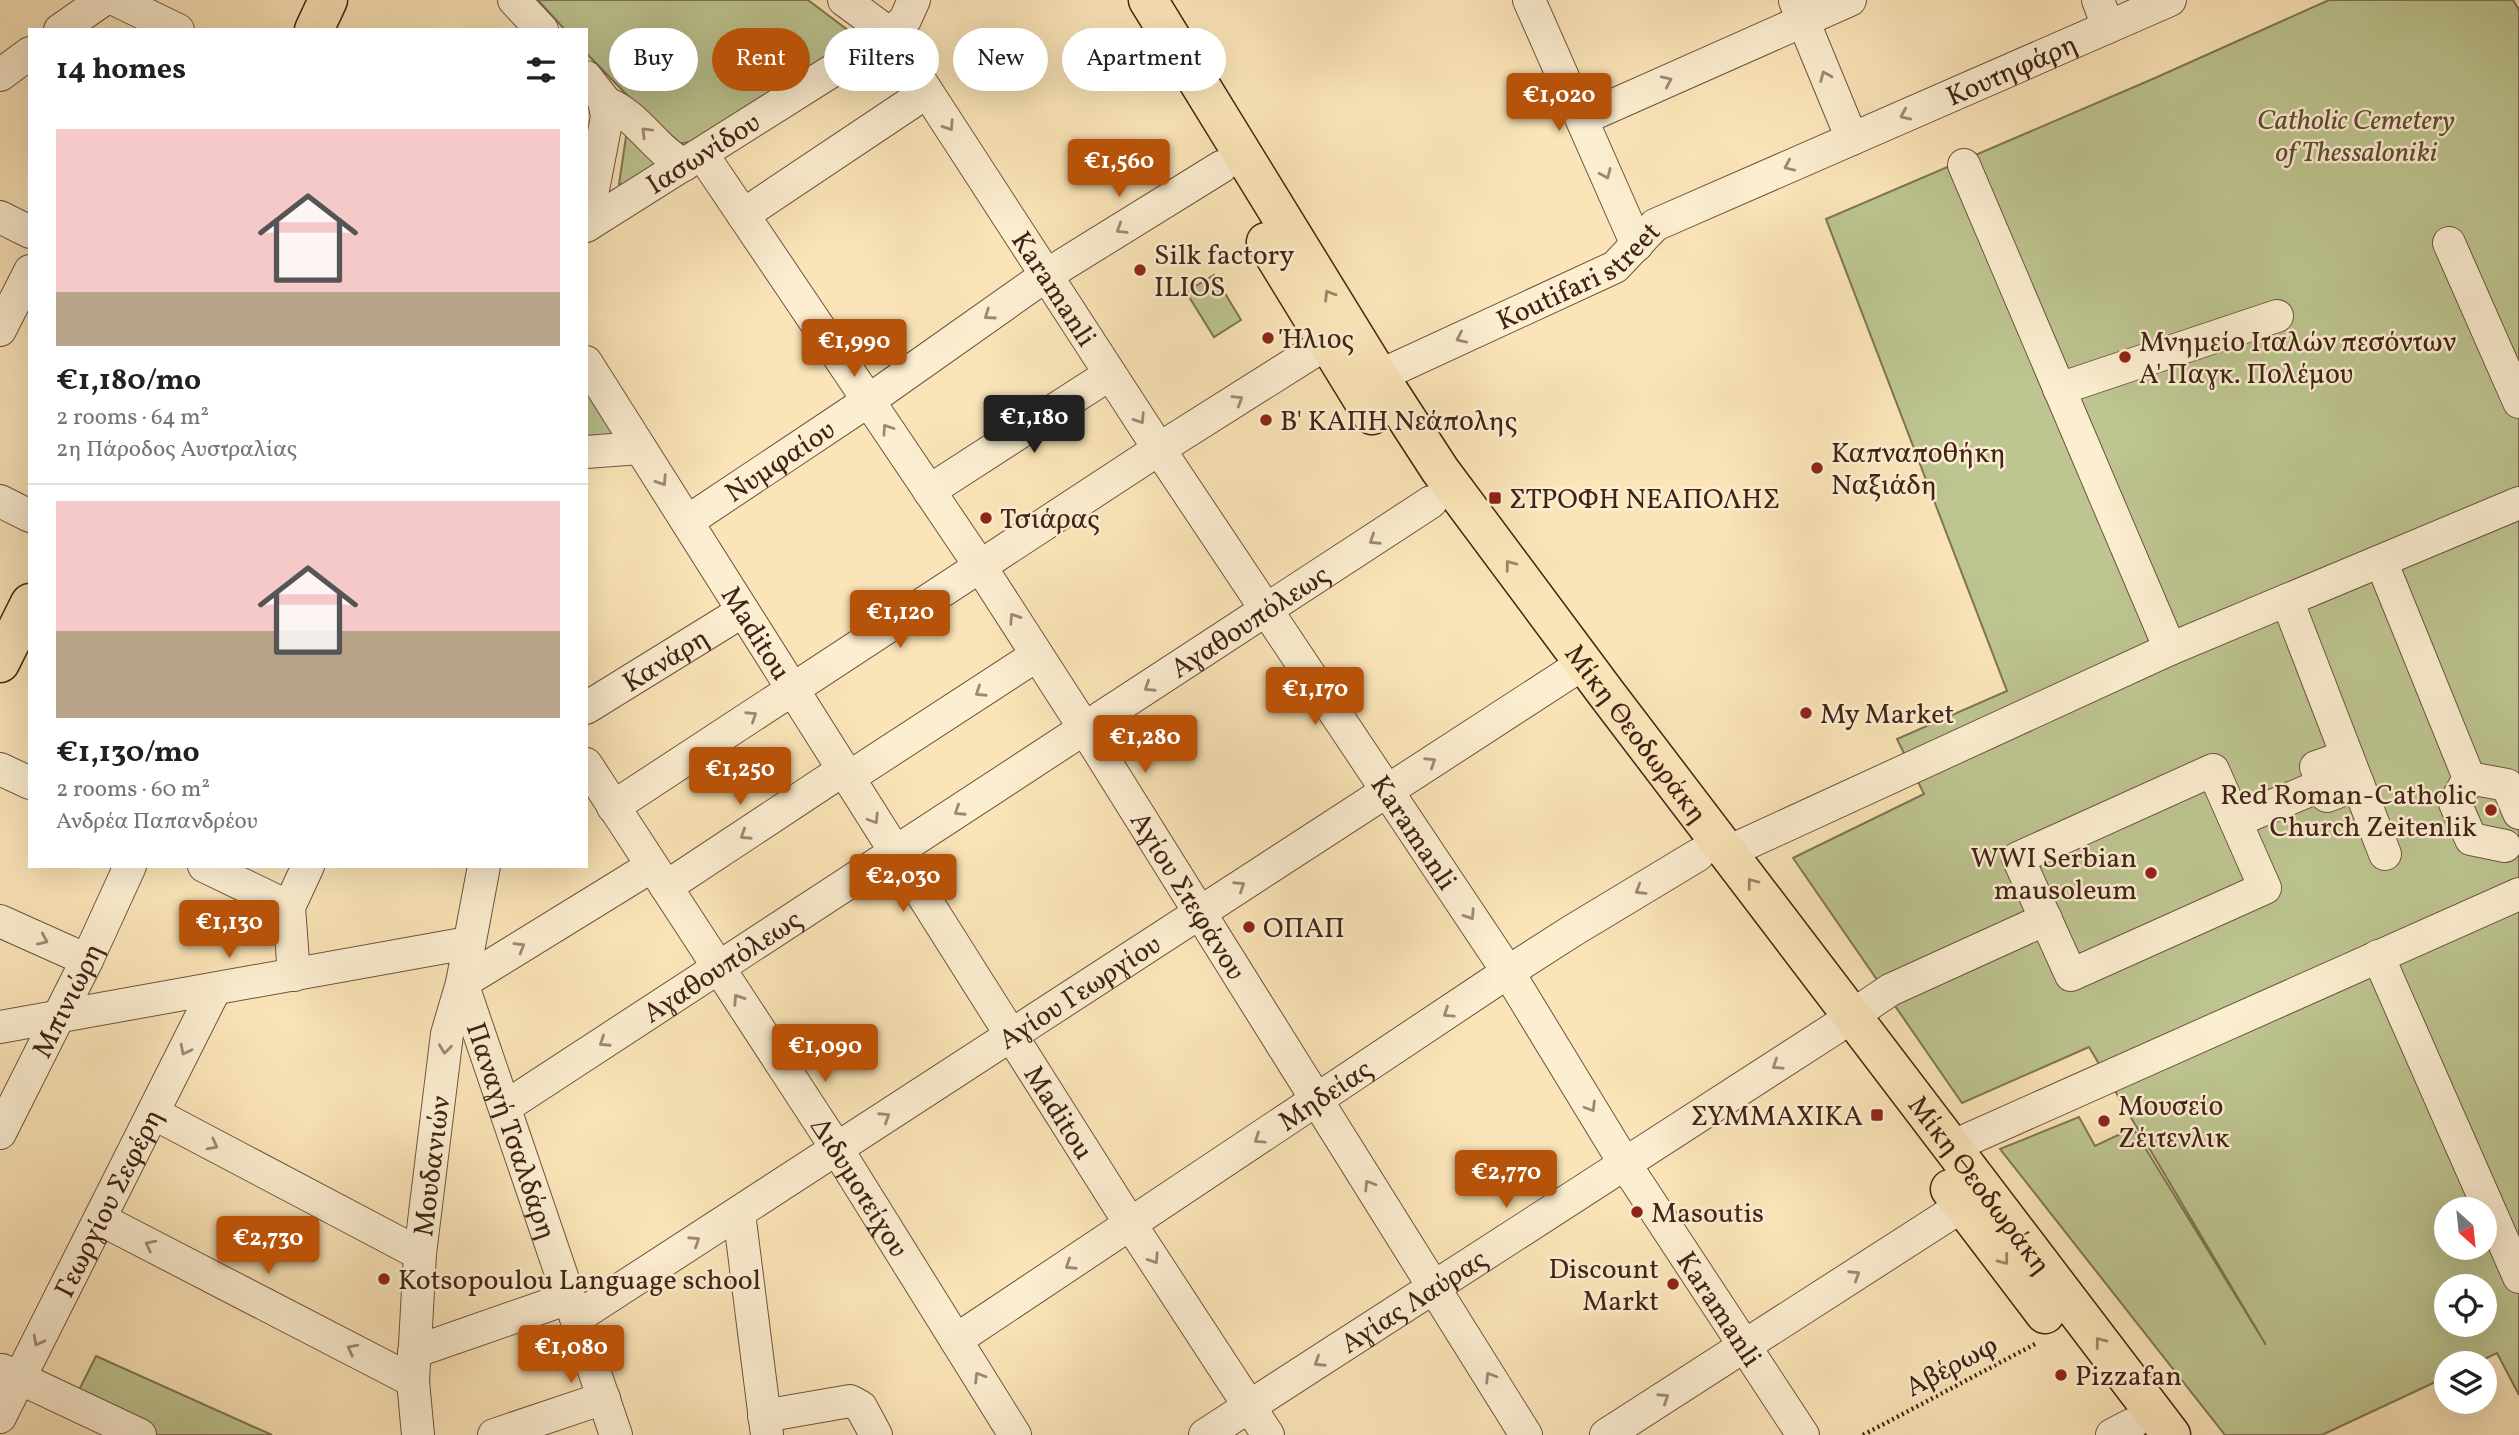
<!DOCTYPE html>
<meta charset="utf-8">
<style>
:root{--surface:#fff;--page:#f2f2f2;--text:#202124;--muted:#757577;--line:#e0e0e0;--accent:#b45309}
body{margin:0;font-family:Vollkorn,serif;background:var(--page);color:var(--text);height:100vh;display:flex;flex-direction:column;font-size:26px;white-space:nowrap}
*{box-sizing:border-box;margin:0}
p{font-size:23px;color:var(--muted)}
.icon{flex:none;width:38px;height:38px;fill:none;stroke:currentColor;stroke-width:2;stroke-linecap:round;stroke-linejoin:round}
.map{position:relative;flex:1;overflow:hidden}
.drawer{position:absolute;left:28px;top:28px;width:560px;height:840px;display:flex;flex-direction:column;background:var(--surface);border-radius:0px;box-shadow:0 7px 28px #0002}
.drawer>*{flex:none}
.hud{position:absolute;left:609px;top:28px;width:665px;height:63px;display:flex;gap:14px}
.needle{width:46px;rotate:153deg}
.buttons{position:absolute;left:2434px;top:1197px;display:grid;gap:14px}
.buttons a{display:grid;place-items:center;width:63px;height:63px;border-radius:50%;background:var(--surface);box-shadow:0 7px 28px #0002;font-size:35px}
.price{position:absolute;translate:-50% -60px;padding:0 16px;border-radius:7px;background:var(--accent);color:#fff;font-size:23px;line-height:46px;filter:drop-shadow(0 2px 4px #0008)}
.price::after{content:'';position:absolute;left:50%;top:42px;width:21px;height:16px;margin-left:-10px;background:inherit;clip-path:polygon(0 0,100% 0,50% 100%)}
.price.current{background:#222;color:#fff}
ul{padding:0;list-style:none}
li{display:grid;align-content:center;gap:14px;height:371px;padding:0 28px}
li+li{border-top:2px solid var(--line)}
li span{display:grid;place-items:center;height:217px;border-radius:0px;color:#555}
li>.icon{margin-inline-start:auto}
span .icon{width:126px;height:126px;fill:#fffc;stroke-width:1}
li b{font-size:30px}
h2{display:flex;justify-content:space-between;align-items:center;height:84px;padding:0 28px;font-size:30px}
.tag{padding:0 24px;border-radius:32px;background:var(--surface);box-shadow:0 7px 28px #0002;font-size:24px;line-height:63px}
.tag.current{background:var(--accent);color:#fff}
.map>svg:first-child{display:block}
.green{fill:#bdc590;stroke:#7f7454;stroke-width:2;fill-rule:evenodd}
.lines{fill:none;stroke-linecap:round;stroke-linejoin:round}
.minor-casing{stroke:#70533f;stroke-width:34}
.major-casing{stroke:#412217;stroke-width:41}
.highway-casing{stroke:#412217;stroke-width:41}
.path{stroke:#412217;stroke-width:4.5;stroke-dasharray:2 3.5;stroke-linecap:butt}
.minor{stroke:#fceed1;stroke-width:32}
.major{stroke:#fbe5b8;stroke-width:38}
.highway{stroke:#fbe5b8;stroke-width:38}
.oneway{stroke:#9e8874}
.oneway2{stroke:#9e8468}
.poi-dot{fill:#8f2418;stroke:#fceed1;stroke-width:2.5}
.labels{text-anchor:middle;stroke-width:5;stroke-linejoin:round;paint-order:stroke}
.street-label{font-size:28px;fill:#412217;stroke:#fceed1}
.park-label{font-size:28px;font-style:italic;fill:#604b35;stroke:#fceed1}
.poi-label{font-size:28px;fill:#412217;stroke:#fceed1;text-anchor:start}
</style>
<div class="map">
<svg width="2519" height="1435" viewBox="0 0 2519 1435">
<rect width="100%" height="100%" fill="#fbe5b8"/>
<filter id="stains"><feTurbulence type="fractalNoise" baseFrequency=".00286" numOctaves="4"/><feColorMatrix values="0 0 0 0 .2 0 0 0 0 .09 0 0 0 0 .02 0 0 0 .5 -.17"/></filter>
<radialGradient id="worn" r=".72"><stop offset=".6" stop-color="#630" stop-opacity="0"/><stop offset="1" stop-color="#630" stop-opacity=".3"/></radialGradient>
<g class="green">
<path d="M538 0H808L849 31 848 40 838 50 697 141 675 144 586 53V30H565Z"/>
<path d="M2329 0H2513L2519 10V1395L2497 1353 2476 1363H2446V1377L2322 1435H2225L2000 1149 2079 1117 2095 1146 2133 1128 2266 1345 2089 1047 1962 1103 1793 858 1924 794 1897 739 2007 691 1826 219 2155 78ZM2446 1209H2485V1248H2446ZM2446 1286H2485V1325H2446Z"/>
<path d="M627 130 659 162 633 184H619Z"/>
<path d="M1214 275 1241 320 1214 337 1186 292Z"/>
<path d="M586 385 622 440 586 443Z"/>
<path d="M96 1356 272 1435H155L76 1396Z"/>
</g>
<g class="lines">
<g class="minor-casing">
<g id="minor">
<path d="M116 0 178 30"/>
<path d="M514 0 542 30"/>
<path id="s1" d="M844 0 886 31 904 56 1159 449 1508 972 1625 1164 1803 1435"/>
<path d="M1529 0 1637 245"/>
<path d="M2098 0 2108 27"/>
<path d="M1795 1 1852 139"/>
<path d="M60 30 103 0"/>
<path d="M0 75 30 53"/>
<path d="M586 77 604 100 607 117 586 226"/>
<path d="M606 103C638 115 654 149 684 165"/>
<path d="M1582 119 1850 0"/>
<path id="s2" d="M702 154 980 566 1085 729 1526 1435"/>
<path d="M1964 165 2170 649"/>
<path d="M743 215 927 92"/>
<path d="M0 217 30 232"/>
<path id="s3" d="M586 226 889 35 905 20 914 0"/>
<path d="M2449 243 2519 402"/>
<path d="M0 330 30 271"/>
<path id="s4" d="M586 362 1131 1225 1268 1435"/>
<path id="s5" d="M1379 376 1615 267 1655 225 2170 0"/>
<path d="M2059 389 2277 316"/>
<path d="M586 452 640 448"/>
<path d="M929 491 1110 374"/>
<path d="M0 501 30 516"/>
<path id="s6" d="M688 521 868 401 1045 276 1221 167"/>
<path d="M2381 561 2469 778"/>
<path d="M2287 600 2385 854"/>
<path id="s7" d="M586 708 743 611"/>
<path d="M2347 756 2316 767 2327 796 2358 784"/>
<path id="s8" d="M586 764 837 1149 1015 1435"/>
<path d="M0 769 30 783"/>
<path d="M2213 770 2265 888 2071 975 2018 858Z"/>
<path d="M848 778 1037 655"/>
<path d="M2469 778 2455 803 2471 839 2505 846"/>
<path d="M2469 778 2507 785 2519 813"/>
<path d="M613 807 1159 449 1327 343"/>
<path d="M2236 821 2322 785"/>
<path d="M1728 852 2170 649 2519 503"/>
<path d="M204 866 289 907"/>
<path id="s9" d="M484 866 462 983 616 1435"/>
<path d="M666 887 843 770"/>
<path d="M0 921 87 960"/>
<path d="M2378 956 2519 1277"/>
<path d="M294 975 289 907 308 866"/>
<path d="M1853 1015 1890 990 2046 919"/>
<path d="M0 1027 468 943"/>
<path id="s10" d="M505 1107 1431 502"/>
<path d="M153 1113 420 1254"/>
<path id="s11" d="M0 1133 87 960 130 866"/>
<path d="M1951 1147 2519 894"/>
<path d="M739 1213 767 1435"/>
<path d="M100 1219 413 1381"/>
<path id="s12" d="M576 1318 1584 663"/>
<path id="s13" d="M956 1340 1508 972 1572 931 1698 855"/>
<path d="M414 1352 569 1298"/>
<path d="M2 1370 140 1435"/>
<path d="M764 1416 850 1401 861 1407 876 1435"/>
<path id="s14" d="M0 1417 215 989"/>
<path id="s15" d="M418 1435 413 1381 420 1254 447 1034 462 983 652 866"/>
<path d="M494 1435 604 1398"/>
<path id="s16" d="M1205 1435 1835 1028"/>
<path d="M1606 1435 1962 1206"/>
<path d="M2112 1435 2131 1425"/>
</g>
</g>
<g class="major-casing">
<g id="major">
<path d="M314 30 328 0"/>
<path d="M0 663 30 603"/>
</g>
</g>
<g class="highway-casing">
<g id="highway">
<path id="s17" d="M1148 0 1379 376 1440 470 1606 693 2171 1435"/>
<path d="M1266 242 1372 415"/>
<path d="M1950 1189 2045 1314"/>
</g>
</g>
<path class="path" d="M1863 1435 2037 1343"/>
<use href="#minor" class="minor"/>
<use href="#major" class="major"/>
<use href="#highway" class="highway"/>
</g>
<defs><path id="oneway-chevron" d="M-2-3.5L2.5 0L-2 3.5" fill="none" stroke-width="1.6" stroke-linecap="round" stroke-linejoin="round" transform="scale(1.75)"/></defs>
<g class="oneway">
<use href="#oneway-chevron" transform="translate(1825 76) rotate(-113)"/>
<use href="#oneway-chevron" transform="translate(1667 81) rotate(-24)"/>
<use href="#oneway-chevron" transform="translate(1905 115) rotate(156)"/>
<use href="#oneway-chevron" transform="translate(949 126) rotate(57)"/>
<use href="#oneway-chevron" transform="translate(646 132) rotate(-135)"/>
<use href="#oneway-chevron" transform="translate(1789 166) rotate(156)"/>
<use href="#oneway-chevron" transform="translate(1606 174) rotate(66)"/>
<use href="#oneway-chevron" transform="translate(1121 229) rotate(148)"/>
<use href="#oneway-chevron" transform="translate(989 315) rotate(145)"/>
<use href="#oneway-chevron" transform="translate(1461 338) rotate(155)"/>
<use href="#oneway-chevron" transform="translate(1238 400) rotate(-32)"/>
<use href="#oneway-chevron" transform="translate(1140 419) rotate(57)"/>
<use href="#oneway-chevron" transform="translate(887 429) rotate(-124)"/>
<use href="#oneway-chevron" transform="translate(662 481) rotate(57)"/>
<use href="#oneway-chevron" transform="translate(1374 540) rotate(147)"/>
<use href="#oneway-chevron" transform="translate(1014 618) rotate(-123)"/>
<use href="#oneway-chevron" transform="translate(1149 687) rotate(147)"/>
<use href="#oneway-chevron" transform="translate(980 692) rotate(147)"/>
<use href="#oneway-chevron" transform="translate(752 716) rotate(-33)"/>
<use href="#oneway-chevron" transform="translate(1431 762) rotate(-33)"/>
<use href="#oneway-chevron" transform="translate(959 811) rotate(147)"/>
<use href="#oneway-chevron" transform="translate(874 819) rotate(58)"/>
<use href="#oneway-chevron" transform="translate(745 835) rotate(147)"/>
<use href="#oneway-chevron" transform="translate(1240 886) rotate(-33)"/>
<use href="#oneway-chevron" transform="translate(1640 890) rotate(149)"/>
<use href="#oneway-chevron" transform="translate(1470 915) rotate(57)"/>
<use href="#oneway-chevron" transform="translate(43 940) rotate(24)"/>
<use href="#oneway-chevron" transform="translate(520 947) rotate(-31)"/>
<use href="#oneway-chevron" transform="translate(738 999) rotate(-123)"/>
<use href="#oneway-chevron" transform="translate(1448 1013) rotate(146)"/>
<use href="#oneway-chevron" transform="translate(604 1042) rotate(147)"/>
<use href="#oneway-chevron" transform="translate(445 1049) rotate(97)"/>
<use href="#oneway-chevron" transform="translate(185 1050) rotate(117)"/>
<use href="#oneway-chevron" transform="translate(1777 1065) rotate(147)"/>
<use href="#oneway-chevron" transform="translate(1591 1107) rotate(58)"/>
<use href="#oneway-chevron" transform="translate(885 1117) rotate(-33)"/>
<use href="#oneway-chevron" transform="translate(1259 1139) rotate(146)"/>
<use href="#oneway-chevron" transform="translate(213 1145) rotate(28)"/>
<use href="#oneway-chevron" transform="translate(1369 1185) rotate(-122)"/>
<use href="#oneway-chevron" transform="translate(695 1241) rotate(-33)"/>
<use href="#oneway-chevron" transform="translate(150 1245) rotate(-153)"/>
<use href="#oneway-chevron" transform="translate(1154 1259) rotate(57)"/>
<use href="#oneway-chevron" transform="translate(1070 1265) rotate(147)"/>
<use href="#oneway-chevron" transform="translate(1855 1275) rotate(-33)"/>
<use href="#oneway-chevron" transform="translate(38 1341) rotate(117)"/>
<use href="#oneway-chevron" transform="translate(352 1349) rotate(-153)"/>
<use href="#oneway-chevron" transform="translate(1319 1362) rotate(147)"/>
<use href="#oneway-chevron" transform="translate(979 1377) rotate(-122)"/>
<use href="#oneway-chevron" transform="translate(1490 1377) rotate(-122)"/>
<use href="#oneway-chevron" transform="translate(1664 1398) rotate(-33)"/>
</g>
<g class="oneway2">
<use href="#oneway-chevron" transform="translate(1329 295) rotate(-121)"/>
<use href="#oneway-chevron" transform="translate(1510 565) rotate(-127)"/>
<use href="#oneway-chevron" transform="translate(1752 883) rotate(-127)"/>
<use href="#oneway-chevron" transform="translate(2004 1260) rotate(53)"/>
<use href="#oneway-chevron" transform="translate(2100 1342) rotate(-127)"/>
</g>
<g class="poi-dot">
<circle cx="1140" cy="270" r="7"/>
<circle cx="1268" cy="338" r="7"/>
<circle cx="2125" cy="357" r="7"/>
<circle cx="1266" cy="420" r="7"/>
<circle cx="1817" cy="468" r="7"/>
<rect x="1488" y="491" width="14" height="14" rx="3.5"/>
<circle cx="986" cy="518" r="7"/>
<circle cx="1806" cy="713" r="7"/>
<circle cx="2491" cy="810" r="7"/>
<circle cx="2151" cy="873" r="7"/>
<circle cx="1249" cy="927" r="7"/>
<rect x="1870" y="1108" width="14" height="14" rx="3.5"/>
<circle cx="2104" cy="1121" r="7"/>
<circle cx="1637" cy="1212" r="7"/>
<circle cx="384" cy="1279" r="7"/>
<circle cx="1673" cy="1284" r="7"/>
<circle cx="2061" cy="1375" r="7"/>
</g>
<g class="labels">
<g class="street-label">
<text dy="10" stroke="none"><textPath href="#s5" startOffset="707">Κουτηφάρη</textPath></text>
<text dy="10" stroke="none"><textPath href="#s3" startOffset="138">Ιασωνίδου</textPath></text>
<text dy="10" stroke="none"><textPath href="#s5" startOffset="224">Koutifari street</textPath></text>
<text dy="10" stroke="none"><textPath href="#s1" startOffset="360">Karamanli</textPath></text>
<text dy="10" stroke="none"><textPath href="#s6" startOffset="110">Νυμφαίου</textPath></text>
<text dy="10" stroke="none"><textPath href="#s10" startOffset="889">Αγαθουπόλεως</textPath></text>
<text dy="10" stroke="none"><textPath href="#s4" startOffset="320">Maditou</textPath></text>
<text dy="10" stroke="none"><textPath href="#s7" startOffset="93">Κανάρη</textPath></text>
<text dy="10" stroke="none"><textPath href="#s17" startOffset="882">Μίκη Θεοδωράκη</textPath></text>
<text dy="10" stroke="none"><textPath href="#s1" startOffset="1012">Karamanli</textPath></text>
<text dy="10" stroke="none"><textPath href="#s2" startOffset="887">Αγίου Στεφάνου</textPath></text>
<text dy="10" stroke="none"><textPath href="#s10" startOffset="259">Αγαθουπόλεως</textPath></text>
<text dy="10" stroke="none"><textPath href="#s12" startOffset="600">Αγίου Γεωργίου</textPath></text>
<text dy="10" stroke="none"><textPath href="#s11" startOffset="149">Μπινιώρη</textPath></text>
<text dy="10" stroke="none"><textPath href="#s13" startOffset="443">Μηδείας</textPath></text>
<text dy="10" stroke="none"><textPath href="#s4" startOffset="887">Maditou</textPath></text>
<text dy="10" stroke="none"><textPath href="#s9" startOffset="275">Παναγή Τσαλδάρη</textPath></text>
<text dy="10" stroke="none"><textPath href="#s15" startOffset="270">Μουδανιών</textPath></text>
<text dy="10" stroke="none"><textPath href="#s17" startOffset="1449">Μίκη Θεοδωράκη</textPath></text>
<text dy="10" stroke="none"><textPath href="#s8" startOffset="504">Διδυμοτείχου</textPath></text>
<text dy="10" stroke="none"><textPath href="#s14" startOffset="240">Γεωργίου Σεφέρη</textPath></text>
<text dy="10" stroke="none"><textPath href="#s16" startOffset="248">Αγίας Λαύρας</textPath></text>
<text dy="10" stroke="none"><textPath href="#s1" startOffset="1578">Karamanli</textPath></text>
<text transform="translate(1951 1365) rotate(-28)" y="10">Αβέρωφ</text>
</g>
<g class="park-label">
<text x="2356" y="129">Catholic Cemetery<tspan x="2356" dy="32">of Thessaloniki</tspan></text>
</g>
<g class="poi-label">
<text x="1154" y="264">Silk factory<tspan x="1154" dy="32">ILIOS</tspan></text>
<text x="1282" y="348">Ήλιος</text>
<text x="2139" y="351">Μνημείο Ιταλών πεσόντων<tspan x="2139" dy="32">Α' Παγκ. Πολέμου</tspan></text>
<text x="1280" y="430">Β' ΚΑΠΗ Νεάπολης</text>
<text x="1831" y="462">Καπναποθήκη<tspan x="1831" dy="32">Ναξιάδη</tspan></text>
<text x="1509" y="508">ΣΤΡΟΦΗ ΝΕΑΠΟΛΗΣ</text>
<text x="1000" y="528">Τσιάρας</text>
<text x="1820" y="723">My Market</text>
<text x="2477" y="804" text-anchor="end">Red Roman-Catholic<tspan x="2477" dy="32">Church Zeitenlik</tspan></text>
<text x="2137" y="867" text-anchor="end">WWI Serbian<tspan x="2137" dy="32">mausoleum</tspan></text>
<text x="1263" y="937">ΟΠΑΠ</text>
<text x="2118" y="1115">Μουσείο<tspan x="2118" dy="32">Ζέιτενλικ</tspan></text>
<text x="1863" y="1125" text-anchor="end">ΣΥΜΜΑΧΙΚΑ</text>
<text x="1651" y="1222">Masoutis</text>
<text x="1659" y="1278" text-anchor="end">Discount<tspan x="1659" dy="32">Markt</tspan></text>
<text x="398" y="1289">Kotsopoulou Language school</text>
<text x="2075" y="1385">Pizzafan</text>
</g>
</g>
<rect width="100%" height="100%" filter="url(#stains)"/>
<rect width="100%" height="100%" fill="url(#worn)"/>
</svg>
<div class="buttons">
<a><svg class="needle" viewBox="-14 -14 28 28"><path d="M0-13l5 13h-10z" fill="#e53935"/><path d="M0 13l5-13h-10z" fill="#757577"/></svg></a>
<a><svg class="icon" aria-label="locate" viewBox="0 0 24 24"><circle cx="12" cy="12" r="6"/><path d="M12 2v4M12 18v4M2 12h4M18 12h4"/></svg></a>
<a><svg class="icon" aria-label="layers" viewBox="0 0 24 24"><path d="M12 4l9 5-9 5-9-5zM3 14l9 5 9-5"/></svg></a>
</div>
<b class="price" style="left:1559px;top:133px">€1,020</b>
<b class="price" style="left:1119px;top:199px">€1,560</b>
<b class="price" style="left:854px;top:379px">€1,990</b>
<b class="price current" style="left:1034px;top:455px">€1,180</b>
<b class="price" style="left:900px;top:650px">€1,120</b>
<b class="price" style="left:1315px;top:727px">€1,170</b>
<b class="price" style="left:1145px;top:775px">€1,280</b>
<b class="price" style="left:740px;top:807px">€1,250</b>
<b class="price" style="left:903px;top:914px">€2,030</b>
<b class="price" style="left:229px;top:960px">€1,130</b>
<b class="price" style="left:825px;top:1084px">€1,090</b>
<b class="price" style="left:1506px;top:1210px">€2,770</b>
<b class="price" style="left:268px;top:1276px">€2,730</b>
<b class="price" style="left:571px;top:1385px">€1,080</b>
<div class="hud">
<a class="tag">Buy</a>
<a class="tag current">Rent</a>
<a class="tag">Filters</a>
<a class="tag">New</a>
<a class="tag">Apartment</a>
</div>
<section class="drawer">
<h2>14 homes<svg class="icon" aria-label="filters" viewBox="0 0 24 24"><path d="M4 7h16M4 17h16"/><circle cx="9" cy="7" r="2"/><circle cx="15" cy="17" r="2"/></svg></h2>
<ul>
<li><span style="background:linear-gradient(#f6c9c9 75%,#b9a48a 0)"><svg class="icon" aria-label="home" viewBox="0 0 24 24"><path d="M3 11l9-7 9 7M6 9v11h12V9"/></svg></span><div><b>€1,180/mo</b><p>2 rooms · 64 m²</p><p>2η Πάροδος Αυστραλίας</p></div></li>
<li><span style="background:linear-gradient(#f6c9c9 60%,#b9a48a 0)"><svg class="icon" aria-label="home" viewBox="0 0 24 24"><path d="M3 11l9-7 9 7M6 9v11h12V9"/></svg></span><div><b>€1,130/mo</b><p>2 rooms · 60 m²</p><p>Ανδρέα Παπανδρέου</p></div></li>
</ul>
</section>
</div>
